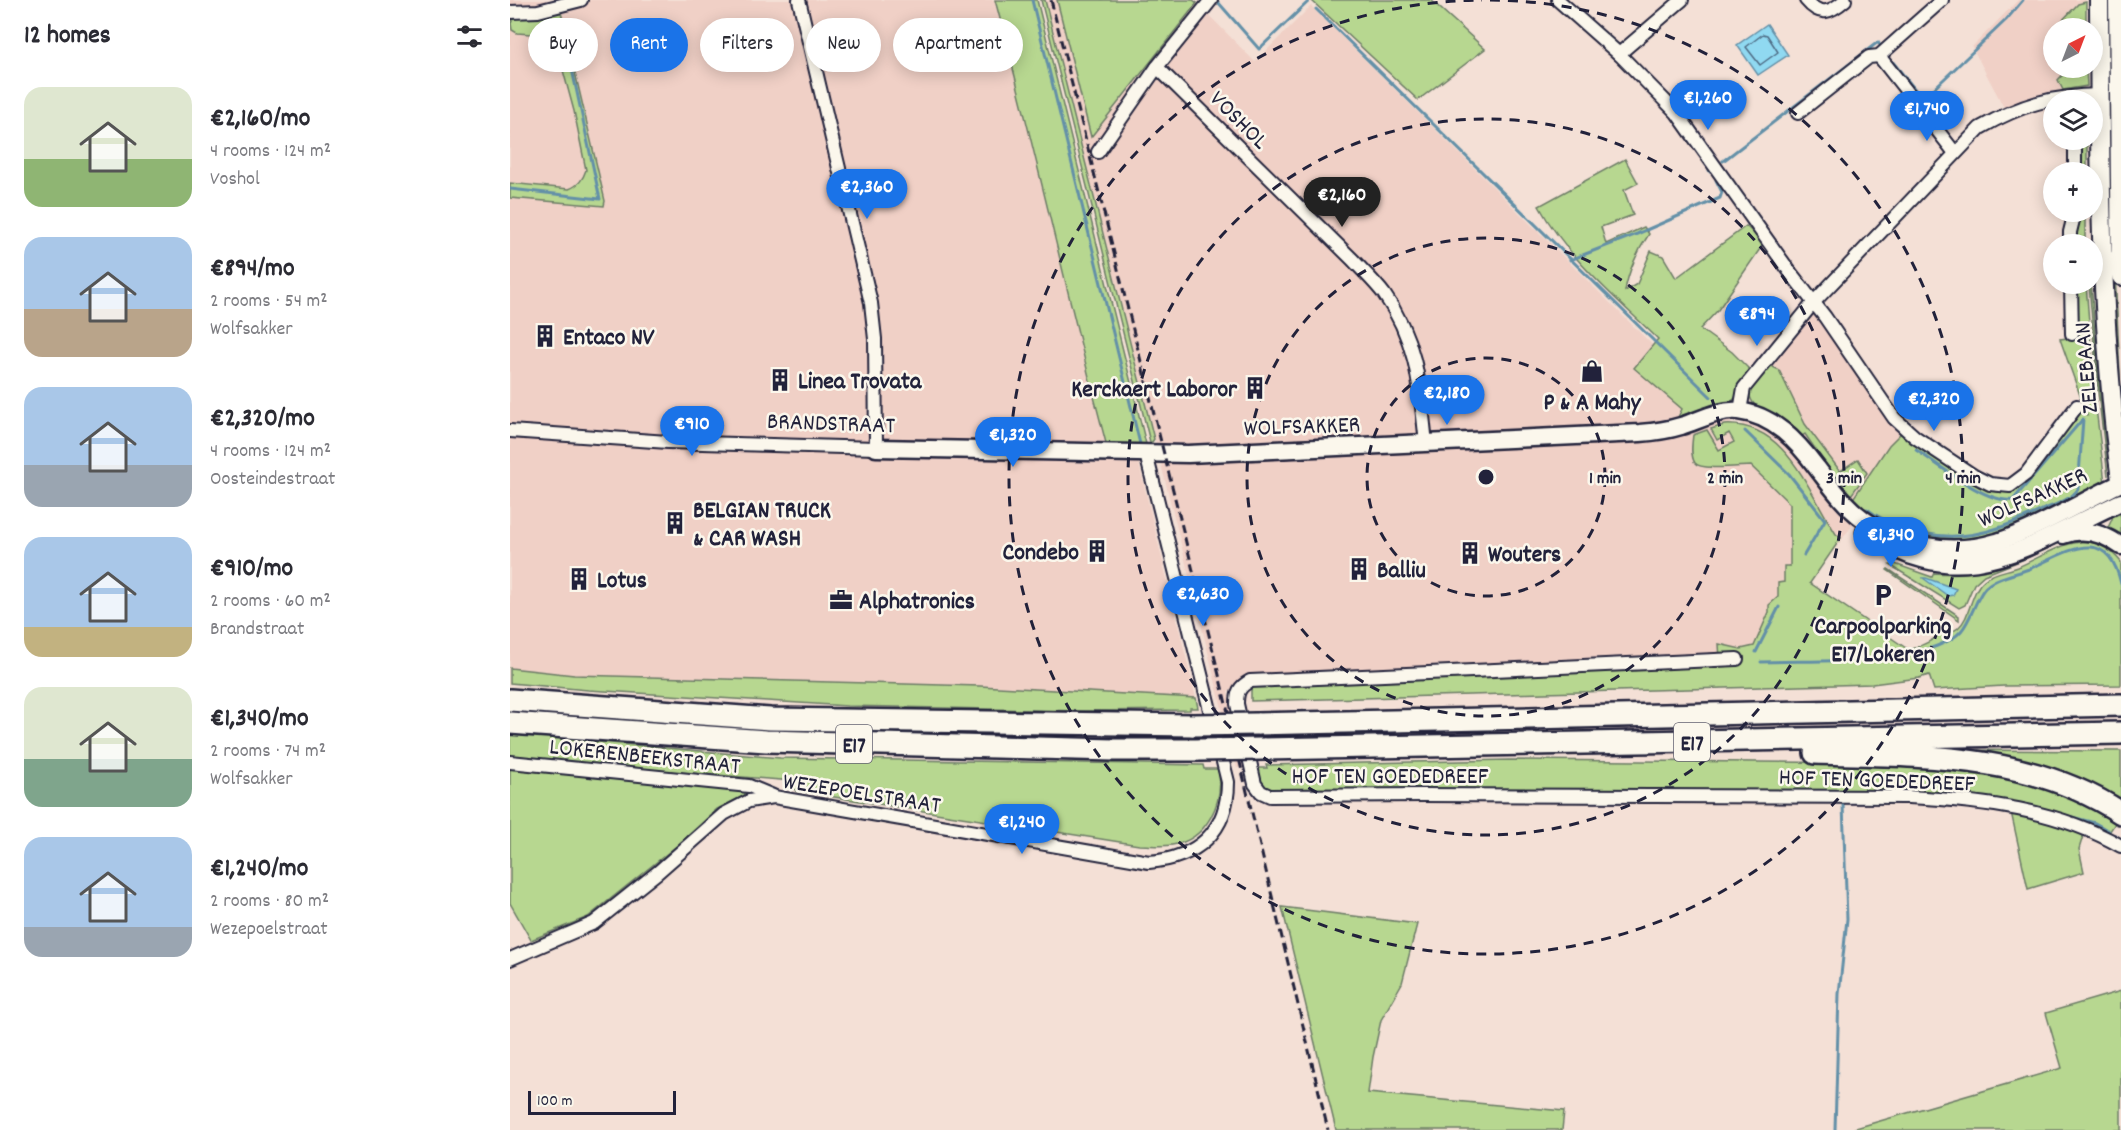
<!DOCTYPE html>
<meta charset="utf-8">
<style>
:root{--surface:#fff;--page:#f7f7f7;--text:#2b2b33;--muted:#7c7c81;--accent:#1a73e8}
body{margin:0;font-family:Dekko,sans-serif;background:var(--page);color:var(--text);height:100vh;display:flex;flex-direction:column;font-size:22px;white-space:nowrap}
*{box-sizing:border-box;margin:0}
p{font-size:20px;color:var(--muted)}
.icon{flex:none;width:33px;height:33px;fill:none;stroke:currentColor;stroke-width:2;stroke-linecap:round;stroke-linejoin:round}
.map{position:relative;flex:1;overflow:hidden}
.side{display:flex;flex-direction:column;background:var(--surface);width:510px}
.side>*{flex:none}
.banner{position:absolute;left:18px;top:18px;width:570px;height:54px;display:flex;gap:12px}
.needle{width:39px;rotate:42deg}
.buttons{position:absolute;left:1533px;top:18px;display:grid;gap:12px}
.buttons a{display:grid;place-items:center;width:60px;height:60px;border-radius:50%;background:var(--surface);box-shadow:0 3px 15px #0003;font-size:30px}
.scale{position:absolute;left:18px;bottom:15px;width:148px;box-sizing:border-box;padding-left:6px;border:3px solid #22223b;border-top:0;font-size:16px;line-height:21px;white-space:nowrap;color:#22223b;-webkit-text-stroke:4px #fbf7ec;paint-order:stroke}
.price{position:absolute;translate:-50% -51px;padding:0 14px;border-radius:21px;background:var(--accent);color:#fff;font-size:20px;line-height:39px;filter:drop-shadow(0 2px 3px #0008)}
.price::after{content:'';position:absolute;left:50%;top:36px;width:18px;height:14px;margin-left:-9px;background:inherit;clip-path:polygon(0 0,100% 0,50% 100%)}
.price.active{background:#222;color:#fff}
ul{padding:0;list-style:none}
li{display:flex;align-items:center;gap:18px;height:150px;padding:0 24px}
li span{display:grid;place-items:center;flex:none;width:168px;height:120px;border-radius:18px;color:#555}
li>.icon{margin-inline-start:auto}
span .icon{width:72px;height:72px;fill:#fffc;stroke-width:1}
li b{font-size:26px}
h2{display:flex;justify-content:space-between;align-items:center;height:72px;padding:0 24px;font-size:26px}
.tag{padding:0 21px;border-radius:27px;background:var(--surface);box-shadow:0 3px 15px #0003;font-size:21px;line-height:54px}
.tag.active{background:var(--accent);color:#fff}
main{display:flex;flex:1;min-height:0}
.map>svg:first-child{display:block}
.built{fill:#f0d0c6}
.green{fill:#b7d790;stroke:#6c7c66;stroke-width:1.5}
.water{fill:#90d9f1;stroke:#6490a8;stroke-width:1.5}
.lines{fill:none;stroke-linecap:round;stroke-linejoin:round}
.shore{stroke:#4e6b84;stroke-width:1.5}
.stream{stroke:#6490a8;stroke-width:3}
.street-casing{stroke:#22223b;stroke-width:16}
.secondary-casing{stroke:#22223b;stroke-width:21}
.primary-casing{stroke:#22223b;stroke-width:22}
.highway-casing{stroke:#22223b;stroke-width:26}
.street{stroke:#fbf7ec;stroke-width:12}
.secondary{stroke:#fbf7ec;stroke-width:16}
.primary{stroke:#fbf7ec;stroke-width:18}
.highway{stroke:#fbf7ec;stroke-width:21}
.rail{stroke:#22223b;stroke-width:3;stroke-dasharray:9 4.5;stroke-linecap:butt}
.highway-bridge-casing{stroke:#22223b;stroke-width:26;stroke-linecap:butt}
.highway-bridge{stroke:#fbf7ec;stroke-width:21}
.ring{fill:none;stroke:#22223b;stroke-width:3;stroke-dasharray:10 8}
.labels{text-anchor:middle;stroke-width:5;stroke-linejoin:round;paint-order:stroke}
.shield{fill:#fbf7ec;stroke:#636270;stroke-width:1.5}
.shield-label{font-size:22px;font-weight:bold;fill:#22223b}
.street-label{font-size:24px;fill:#22223b;stroke:#fbf7ec}
.poi-label{font-size:24px;font-weight:bold;fill:#22223b;stroke:#fbf7ec;text-anchor:start}
.centre{fill:#22223b;stroke:#fbf7ec;stroke-width:3}
.ring-label{font-size:18px;text-anchor:middle;font-weight:bold;fill:#22223b;stroke:#fbf7ec;stroke-width:5;stroke-linejoin:round;paint-order:stroke}
</style>
<main>
<section class="side">
<h2>12 homes<svg class="icon" aria-label="filters" viewBox="0 0 24 24"><path d="M4 7h16M4 17h16"/><circle cx="9" cy="7" r="2"/><circle cx="15" cy="17" r="2"/></svg></h2>
<ul>
<li><span style="background:linear-gradient(#dfe7d0 60%,#8fb573 0)"><svg class="icon" aria-label="home" viewBox="0 0 24 24"><path d="M3 11l9-7 9 7M6 9v11h12V9"/></svg></span><div><b>€2,160/mo</b><p>4 rooms · 124 m²</p><p>Voshol</p></div></li>
<li><span style="background:linear-gradient(#a9c7e8 60%,#b9a48a 0)"><svg class="icon" aria-label="home" viewBox="0 0 24 24"><path d="M3 11l9-7 9 7M6 9v11h12V9"/></svg></span><div><b>€894/mo</b><p>2 rooms · 54 m²</p><p>Wolfsakker</p></div></li>
<li><span style="background:linear-gradient(#a9c7e8 65%,#9aa5b1 0)"><svg class="icon" aria-label="home" viewBox="0 0 24 24"><path d="M3 11l9-7 9 7M6 9v11h12V9"/></svg></span><div><b>€2,320/mo</b><p>4 rooms · 124 m²</p><p>Oosteindestraat</p></div></li>
<li><span style="background:linear-gradient(#a9c7e8 75%,#c2b280 0)"><svg class="icon" aria-label="home" viewBox="0 0 24 24"><path d="M3 11l9-7 9 7M6 9v11h12V9"/></svg></span><div><b>€910/mo</b><p>2 rooms · 60 m²</p><p>Brandstraat</p></div></li>
<li><span style="background:linear-gradient(#dfe7d0 60%,#7fa58c 0)"><svg class="icon" aria-label="home" viewBox="0 0 24 24"><path d="M3 11l9-7 9 7M6 9v11h12V9"/></svg></span><div><b>€1,340/mo</b><p>2 rooms · 74 m²</p><p>Wolfsakker</p></div></li>
<li><span style="background:linear-gradient(#a9c7e8 75%,#9aa5b1 0)"><svg class="icon" aria-label="home" viewBox="0 0 24 24"><path d="M3 11l9-7 9 7M6 9v11h12V9"/></svg></span><div><b>€1,240/mo</b><p>2 rooms · 80 m²</p><p>Wezepoelstraat</p></div></li>
</ul>
</section>
<div class="map">
<svg width="1611" height="1130" viewBox="0 0 1611 1130">
<rect width="100%" height="100%" fill="#f4e0d6"/>
<filter id="ink" filterUnits="userSpaceOnUse"><feTurbulence type="fractalNoise" baseFrequency=".0167" numOctaves="2"/><feDisplacementMap in="SourceGraphic" scale="12" xChannelSelector="R" yChannelSelector="G"/><feConvolveMatrix kernelMatrix="1 2 1 2 8 2 1 2 1" color-interpolation-filters="sRGB"/></filter>
<g filter="url(#ink)">
<g class="built">
<path d="M0 0H516L686 698 470 686 64 675 0 668Z"/>
<path d="M535 0H547L581 137 687 3 745 62 801 6 1228 430 1245 407 1240 401V392L1244 382 1303 314 1309 318 1404 441 1300 583 1251 662 726 686 718 692 737 768H727Z"/>
<path d="M1508 0H1575L1576 28H1544V68H1576L1577 86 1562 100H1544L1543 107 1500 119 1462 47Z"/>
</g>
<g class="green">
<path d="M485 0H527L637 448 596 443C557 296 525 147 485 0Z"/>
<path d="M531 0H535L644 439 642 442H640Z"/>
<path d="M547 0H683L687 3 581 137Z"/>
<path d="M801 0H921L975 49 908 100Z"/>
<path d="M1595 0H1602L1604 253 1611 394 1605 319 1601 215 1596 184Z"/>
<path d="M1576 2V28H1565L1557 20 1549 28H1545L1568 4Z"/>
<path d="M51 12 95 201 94 206 0 198V183L59 189C69 185 73 179 76 170L64 111 44 37V32L35 31 34 35 7 33 2 30 1 23 4 18H19Z"/>
<path d="M1559 68H1576L1577 86 1553 90 1548 80Z"/>
<rect x="1568" y="140" width="9" height="32"/>
<path d="M1115 159 1128 183 1114 190 1123 215 1091 227 1096 244 1134 227 1139 234C1128 250 1118 272 1115 291L1127 284 1141 251 1153 256 1166 278 1236 226 1254 243 1208 310 1190 329 1222 352 1240 370 1232 380 1225 398 1218 405 1176 419 1168 417 1172 409 1124 368 1148 339C1106 298 1058 259 1029 206Z"/>
<path d="M1568 212H1575V244H1567Z"/>
<path d="M1567 284H1576L1585 399 1595 483 1483 540 1431 544 1374 527 1342 500 1379 445 1392 432 1469 487 1488 492 1503 490 1518 479 1571 411 1577 415 1550 339 1567 337Z"/>
<path d="M1579 284H1581L1588 374 1598 476 1588 392Z"/>
<path d="M1259 365 1269 370 1295 424 1330 471 1348 459 1357 473 1339 498 1295 434 1292 436 1287 431C1274 425 1238 409 1240 393 1241 383 1252 373 1259 365Z"/>
<path d="M1214 425C1276 421 1298 491 1326 534L1331 538 1300 583 1399 650C1406 647 1414 645 1420 641 1425 639 1430 632 1435 631 1441 629 1443 633 1448 628 1461 617 1460 592 1474 580 1483 572 1498 571 1508 567 1545 551 1578 522 1611 562V685L1494 686 1424 690 1419 675 1409 678 1362 684 741 701V683L1210 659 1209 644 1231 649 1244 646 1259 612V605L1268 597V583L1274 582V566H1280V504L1241 466C1230 466 1191 471 1185 463 1180 456 1182 443 1183 435L1197 430 1209 450 1224 442 1219 433 1207 440 1201 429Z"/>
<path d="M1608 509 1611 517V541L1596 532 1602 519 1603 510Z"/>
<path d="M1556 540 1517 558 1474 575 1464 584 1455 605 1449 608 1380 565 1385 564 1422 577 1424 573C1451 575 1478 572 1504 562 1521 555 1538 543 1556 540Z"/>
<path d="M1378 569 1449 616V620L1377 570Z"/>
<path d="M0 668 64 675 470 686 686 698 688 708H680V710L572 711 337 706 78 690 0 683Z"/>
<path d="M0 734 270 758 693 765 694 769H708C715 801 697 840 662 845 651 847 640 845 629 845L286 791 283 787 284 781 103 767 0 755Z"/>
<path d="M1437 750 1611 751V803Z"/>
<path d="M999 760 1385 763 1470 771 1557 794 1606 822 1598 834 1450 797 753 791 743 768H757L756 765Z"/>
<path d="M0 767 236 791 235 795 207 809 169 844 78 917 21 940 0 903Z"/>
<path d="M1501 812 1521 816 1574 833 1569 849 1574 872 1518 889Z"/>
<path d="M772 907 907 924 892 983 871 1020 863 1057 858 1093 1054 1111 1052 1130H826Z"/>
<path d="M1611 991V1130H1339L1552 1068 1536 1013Z"/>
</g>
<g class="water">
<path d="M1257 24 1278 55 1248 75 1227 45Z"/>
<path d="M1413 578H1416L1446 589 1443 595 1438 596Z"/>
</g>
<g class="lines">
<path class="shore" d="M1253 34 1257 35 1268 52 1250 65 1236 47Z"/>
<g class="stream">
<path d="M522 0 630 444"/>
<path d="M708 2 749 49 798 2"/>
<path d="M806 9 1201 397"/>
<path d="M1382 61 1407 92"/>
<path d="M1412 98 1413 99 1496 20 1513 0"/>
<path d="M1213 161 1368 42 1369 44"/>
<path d="M1199 170 1200 172"/>
<path d="M0 189 90 199 52 23"/>
<path d="M1060 260 1127 234 1210 198 1212 192 1206 180"/>
<path d="M1235 431 1279 474 1315 520 1294 555"/>
<path d="M1406 450C1429 465 1477 504 1503 500L1572 420"/>
<path d="M1357 509C1367 517 1378 522 1390 526 1442 547 1484 533 1532 510 1544 505 1561 500 1568 489L1573 419"/>
<path d="M1246 652 1269 607"/>
<path d="M1251 662C1304 660 1378 665 1427 646 1454 636 1456 625 1467 601 1470 596 1472 590 1477 586 1487 577 1506 574 1519 569 1556 553 1597 522 1611 584"/>
<path d="M1443 793 1456 795"/>
<path d="M1519 806 1585 823 1599 831"/>
<path d="M1605 835 1611 839"/>
<path d="M1325 1130 1329 994 1337 919 1333 804"/>
</g>
<g class="street-casing">
<g id="street">
<path d="M1048 0 1109 54 1167 113 1280 272 1315 317 1384 418 1405 437 1464 476 1480 484 1500 486 1516 474 1567 406"/>
<path d="M1296 0C1310 17 1320 13 1335 0"/>
<path d="M0 12 28 11 71 0"/>
<path d="M1109 54 1172 0"/>
<path d="M1369 56 1410 108"/>
<path d="M647 67 843 260C853 271 865 282 874 294 908 342 910 388 916 444"/>
<path d="M1413 112 1445 153"/>
<path d="M1288 113 1359 57 1369 56 1432 0"/>
<path d="M1565 140V172"/>
<path d="M588 152 647 67 701 0"/>
<path d="M1560 244V232L1565 212"/>
<path d="M1561 284 1562 334"/>
<path d="M1230 411 1234 388 1304 302 1470 128C1512 104 1542 96 1590 95"/>
<path d="M0 431 158 442 366 448 365 339 361 303 289 0"/>
<path d="M1227 659 740 681C729 687 727 692 727 704L745 784 751 792 760 796 913 795 1399 797C1473 801 1546 809 1611 846"/>
<path d="M0 762 239 786 263 796"/>
<path d="M0 959 84 923 148 872 214 814 239 801 264 797 639 862C687 858 718 832 718 782L638 462 637 457 640 453"/>
</g>
</g>
<g class="secondary-casing">
<g id="secondary">
<path d="M366 448 678 454 1130 433C1144 432 1158 430 1171 426 1188 421 1210 409 1228 411 1263 415 1287 441 1307 468 1321 486 1334 505 1353 519 1391 547 1441 556 1487 542 1529 528 1571 502 1611 483"/>
<path d="M1355 532C1455 599 1517 545 1611 502"/>
<path d="M1553 535C1574 527 1593 533 1611 546"/>
</g>
</g>
<g class="primary-casing">
<g id="primary">
<path d="M1589 0C1590 161 1589 321 1611 480"/>
<path d="M1608 0 1611 276"/>
</g>
</g>
<g class="highway-casing">
<g id="highway">
<path d="M1610 258 1611 259"/>
<path d="M0 700 260 719 683 725"/>
<path d="M0 723 256 741 604 750H689"/>
<path d="M747 724 1611 705"/>
<path d="M753 749 1611 733"/>
<path d="M1305 753C1409 756 1520 753 1611 813"/>
</g>
</g>
<use href="#street" class="street"/>
<use href="#secondary" class="secondary"/>
<use href="#primary" class="primary"/>
<use href="#highway" class="highway"/>
<path class="rail" d="M541 0 710 679 818 1130"/>
<g class="highway-bridge-casing">
<g id="highway-bridge">
<path d="M683 725 747 724"/>
<path d="M689 750 753 749"/>
</g>
</g>
<use href="#highway-bridge" class="highway-bridge"/>
</g>
</g>
<g class="ring">
<circle cx="976" cy="477" r="119"/>
<circle cx="976" cy="477" r="239"/>
<circle cx="976" cy="477" r="358"/>
<path d="M980 0A477 477 0 1 1 972 0"/>
</g>
<defs>
<g id="building-bare" transform="scale(1.8)"><path d="M-4-6H4V6H1V3H-1V6H-4ZM-2.5-4.3h1.7v1.8h-1.7ZM.8-4.3h1.7v1.8H.8ZM-2.5-1h1.7V.8h-1.7ZM.8-1h1.7V.8H.8Z" fill="#22223b" stroke="#fbf7ec" stroke-width="2.5" paint-order="stroke"/></g>
<g id="shop-bare" transform="scale(1.8)"><path d="M-5-2.5h2.3a2.7 3.5 0 0 1 5.4 0H5L5.5 6h-11ZM-1.5-2.5h3a1.5 2.3 0 0 0-3 0Z" fill="#22223b" stroke="#fbf7ec" stroke-width="2.5" paint-order="stroke"/></g>
<g id="parking-bare" transform="scale(1.8)"><path d="M-3.5-5.5H1a3.5 3.5 0 0 1 0 7H-1V5.5H-3.5ZM-1-3.4V-.6H.8a1.4 1.4 0 0 0 0-2.8Z" fill="#22223b" stroke="#fbf7ec" stroke-width="2.5" paint-order="stroke"/></g>
<g id="office-bare" transform="scale(1.8)"><path d="M-6-3h4V-5.5h4V-3h4V5H-6ZM-1-4.5V-3h2v-1.5ZM-6 0V1H6V0Z" fill="#22223b" stroke="#fbf7ec" stroke-width="2.5" paint-order="stroke"/></g>
</defs>
<g fill-rule="evenodd">
<use href="#building-bare" x="35" y="336"/>
<use href="#shop-bare" x="1082" y="371"/>
<use href="#building-bare" x="270" y="380"/>
<use href="#building-bare" x="745" y="388"/>
<use href="#building-bare" x="165" y="523"/>
<use href="#building-bare" x="587" y="551"/>
<use href="#building-bare" x="960" y="553"/>
<use href="#building-bare" x="849" y="569"/>
<use href="#building-bare" x="69" y="579"/>
<use href="#parking-bare" x="1373" y="595"/>
<use href="#office-bare" x="331" y="600"/>
</g>
<g class="labels">
<g class="shield">
<rect x="1164" y="723" width="36" height="38" rx="4.5"/>
<rect x="326" y="725" width="36" height="38" rx="4.5"/>
</g>
<g class="shield-label">
<text x="1182" y="750">E17</text>
<text x="344" y="752">E17</text>
</g>
<g class="street-label">
<text transform="translate(730 119) rotate(45)" y="8">VOSHOL</text>
<text transform="translate(1575 368) rotate(-95)" y="8">ZELEBAAN</text>
<text transform="translate(321 422) rotate(2)" y="8">BRANDSTRAAT</text>
<text transform="translate(792 425) rotate(-2)" y="8">WOLFSAKKER</text>
<text transform="translate(1522 496) rotate(-24)" y="8">WOLFSAKKER</text>
<text transform="translate(135 755) rotate(6)" y="8">LOKERENBEEKSTRAAT</text>
<text x="880" y="783">HOF TEN GOEDEDREEF</text>
<text transform="translate(1367 779) rotate(2)" y="8">HOF TEN GOEDEDREEF</text>
<text transform="translate(352 792) rotate(9)" y="8">WEZEPOELSTRAAT</text>
</g>
<g class="poi-label">
<text x="53" y="344">Entaco NV</text>
<text x="288" y="388">Linea Trovata</text>
<text x="727" y="396" text-anchor="end">Kerckaert Laboror</text>
<text x="1082" y="409" text-anchor="middle">P &amp; A Mahy</text>
<text x="183" y="517">BELGIAN TRUCK<tspan x="183" dy="28">&amp; CAR WASH</tspan></text>
<text x="569" y="559" text-anchor="end">Condebo</text>
<text x="978" y="561">Wouters</text>
<text x="867" y="577">Balliu</text>
<text x="87" y="587">Lotus</text>
<text x="349" y="608">Alphatronics</text>
<text x="1373" y="633" text-anchor="middle">Carpoolparking<tspan x="1373" dy="28">E17/Lokeren</tspan></text>
</g>
</g>
<circle cx="976" cy="477" r="9" class="centre"/>
<g class="ring-label">
<text x="1095" y="483">1 min</text>
<text x="1215" y="483">2 min</text>
<text x="1334" y="483">3 min</text>
<text x="1453" y="483">4 min</text>
</g>
</svg>
<div class="buttons">
<a><svg class="needle" viewBox="-14 -14 28 28"><path d="M0-13l5 13h-10z" fill="#e53935"/><path d="M0 13l5-13h-10z" fill="#7c7c81"/></svg></a>
<a><svg class="icon" aria-label="layers" viewBox="0 0 24 24"><path d="M12 4l9 5-9 5-9-5zM3 14l9 5 9-5"/></svg></a>
<a>+</a>
<a>−</a>
</div>
<div class="scale">100 m</div>
<b class="price" style="left:1198px;top:131px">€1,260</b>
<b class="price" style="left:1417px;top:142px">€1,740</b>
<b class="price" style="left:357px;top:220px">€2,360</b>
<b class="price active" style="left:832px;top:228px">€2,160</b>
<b class="price" style="left:1247px;top:347px">€894</b>
<b class="price" style="left:937px;top:426px">€2,180</b>
<b class="price" style="left:1424px;top:432px">€2,320</b>
<b class="price" style="left:182px;top:457px">€910</b>
<b class="price" style="left:503px;top:468px">€1,320</b>
<b class="price" style="left:1381px;top:568px">€1,340</b>
<b class="price" style="left:693px;top:627px">€2,630</b>
<b class="price" style="left:512px;top:855px">€1,240</b>
<div class="banner">
<a class="tag">Buy</a>
<a class="tag active">Rent</a>
<a class="tag">Filters</a>
<a class="tag">New</a>
<a class="tag">Apartment</a>
</div>
</div>
</main>
